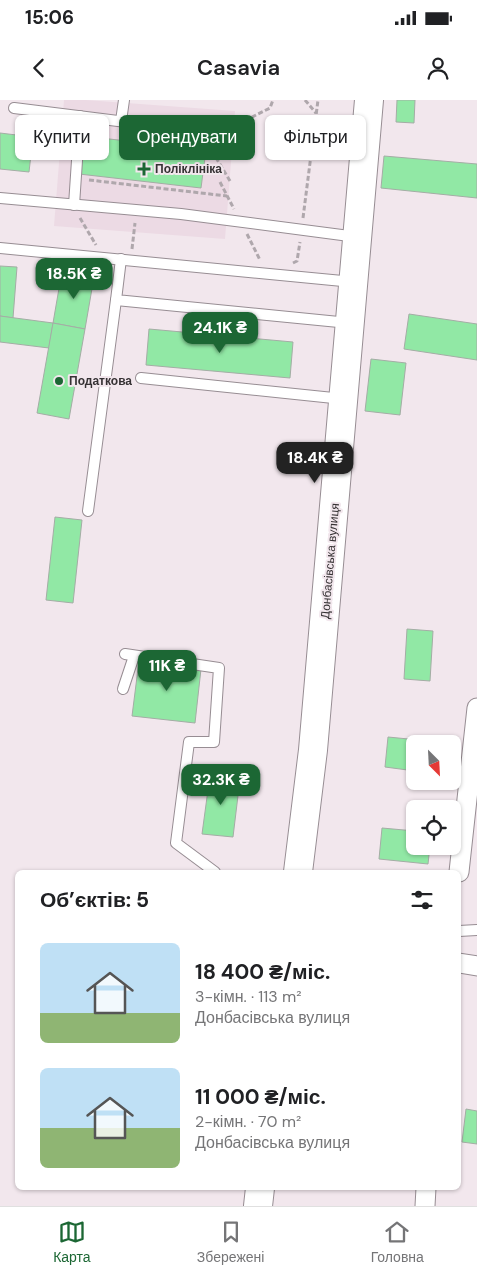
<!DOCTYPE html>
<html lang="uk">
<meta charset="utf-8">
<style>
:root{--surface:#fff;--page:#f6f6f6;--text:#202124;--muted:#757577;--line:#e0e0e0;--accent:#1c6734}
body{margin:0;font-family:"DM Sans",sans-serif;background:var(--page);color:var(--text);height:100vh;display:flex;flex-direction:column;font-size:19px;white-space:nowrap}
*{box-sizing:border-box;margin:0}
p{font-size:16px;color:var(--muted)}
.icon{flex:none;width:28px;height:28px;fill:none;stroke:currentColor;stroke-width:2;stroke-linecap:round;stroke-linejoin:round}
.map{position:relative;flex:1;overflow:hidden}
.panel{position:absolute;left:15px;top:770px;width:446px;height:320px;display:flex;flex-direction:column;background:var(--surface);border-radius:8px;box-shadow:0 1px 4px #0004}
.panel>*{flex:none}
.banner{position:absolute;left:15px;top:15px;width:448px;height:45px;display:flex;gap:10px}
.needle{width:32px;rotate:156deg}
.fabs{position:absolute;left:406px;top:635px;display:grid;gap:10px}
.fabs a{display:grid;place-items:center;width:55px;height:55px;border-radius:8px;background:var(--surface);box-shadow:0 1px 4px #0004;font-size:25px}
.price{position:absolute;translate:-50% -42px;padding:0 11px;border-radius:10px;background:var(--accent);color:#fff;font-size:16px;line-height:32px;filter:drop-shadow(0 1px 2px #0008)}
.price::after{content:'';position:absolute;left:50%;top:30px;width:15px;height:11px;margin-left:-8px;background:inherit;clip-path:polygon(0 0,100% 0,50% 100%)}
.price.current{background:#222;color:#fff}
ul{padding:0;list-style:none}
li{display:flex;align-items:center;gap:15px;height:125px;padding:0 25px}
li span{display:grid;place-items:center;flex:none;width:140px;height:100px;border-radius:8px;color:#555}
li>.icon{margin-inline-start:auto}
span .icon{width:60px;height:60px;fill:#fffc;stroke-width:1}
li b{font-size:21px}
h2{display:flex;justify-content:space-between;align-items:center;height:60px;padding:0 25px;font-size:21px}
.tag{padding:0 18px;border-radius:8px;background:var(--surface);box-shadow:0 1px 4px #0004;font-size:18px;line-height:45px}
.tag.current{background:var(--accent);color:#fff}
.status{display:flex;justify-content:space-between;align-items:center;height:35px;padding:0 25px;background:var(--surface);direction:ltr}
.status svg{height:14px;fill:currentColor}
header{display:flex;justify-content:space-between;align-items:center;height:65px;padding:0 25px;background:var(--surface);font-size:22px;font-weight:600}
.tab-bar{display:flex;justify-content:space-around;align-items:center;height:70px;border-top:1px solid var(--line);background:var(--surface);font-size:14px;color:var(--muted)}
.tab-bar a{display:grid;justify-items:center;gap:2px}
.tab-bar .current{color:var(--accent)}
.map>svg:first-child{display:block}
.built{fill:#ecdae4}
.building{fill:#91e8a5;stroke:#a4ada5}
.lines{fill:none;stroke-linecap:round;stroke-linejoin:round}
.lane-casing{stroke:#978d93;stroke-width:12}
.street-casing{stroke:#978d93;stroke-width:21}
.secondary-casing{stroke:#978d93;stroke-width:30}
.path{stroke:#afa7ac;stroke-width:3;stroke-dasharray:5 2.5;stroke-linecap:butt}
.lane{stroke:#fff;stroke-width:10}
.street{stroke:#fff;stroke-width:19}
.secondary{stroke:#fff;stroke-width:28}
.poi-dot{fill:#1c6734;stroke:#f2e7ed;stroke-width:2}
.labels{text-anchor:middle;stroke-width:4;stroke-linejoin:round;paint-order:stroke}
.poi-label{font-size:12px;font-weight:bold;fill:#363234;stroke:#f2e7ed;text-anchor:start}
.street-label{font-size:12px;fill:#363234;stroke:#f2e7ed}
</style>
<div class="status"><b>15:06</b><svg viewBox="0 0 49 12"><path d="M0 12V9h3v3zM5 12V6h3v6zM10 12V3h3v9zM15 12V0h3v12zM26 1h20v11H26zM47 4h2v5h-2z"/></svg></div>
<header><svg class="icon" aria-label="back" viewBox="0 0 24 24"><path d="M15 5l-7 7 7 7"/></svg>Casavia<svg class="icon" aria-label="person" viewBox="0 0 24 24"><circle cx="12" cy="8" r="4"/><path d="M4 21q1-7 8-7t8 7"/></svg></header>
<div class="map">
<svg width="477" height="1106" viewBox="0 0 477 1106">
<rect width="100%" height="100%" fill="#f2e7ed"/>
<path class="built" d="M64 0H86L235 11 225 139 54 126Z"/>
<g class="building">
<path d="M397 0H415L414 23 396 22Z"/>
<path d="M0 33 33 37 29 72 0 69Z"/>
<path d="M83 36 206 50 201 88 79 74Z"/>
<path d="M384 56 477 64V98L381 88Z"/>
<path d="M0 166 17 167 13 218 0 216Z"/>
<path d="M62 171 94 177 85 229 53 223Z"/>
<path d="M409 214 477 224V260L404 249Z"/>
<path d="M0 216 53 223 49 248 0 242Z"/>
<path d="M53 223 85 229 69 319 37 313Z"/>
<path d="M149 229 293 242 290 278 146 265Z"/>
<path d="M371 259 406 263 400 315 365 311Z"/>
<path d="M55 417 82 420 73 503 46 500Z"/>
<path d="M407 529 433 531 430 581 404 579Z"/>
<path d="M139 561 201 569 195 623 132 616Z"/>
<path d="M388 637 439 642V644H415V671L385 667Z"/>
<path d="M210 675 240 679 233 737 202 734Z"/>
<path d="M382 728 415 731V746H430L428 764 379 759Z"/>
<path d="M466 1009 477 1011V1044L462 1042Z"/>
</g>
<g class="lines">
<g class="lane-casing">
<g id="lane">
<path d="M14 8 206 32"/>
<path d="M121 21 124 0"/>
<path d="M0 98 181 114 357 137"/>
<path d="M74 105 80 16"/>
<path d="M0 148 353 182"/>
<path d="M121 159 116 200 349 223"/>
<path d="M141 278 343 299"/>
<path d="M88 411 116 200"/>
<path d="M125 554 219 568 214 642H189L176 743 215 772"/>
<path d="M123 589 134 556"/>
<path d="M459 831 477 830"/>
</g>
</g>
<g class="street-casing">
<g id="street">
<path d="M459 772 477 608"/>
<path d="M459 863 477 866"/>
<path d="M425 1106 426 1088"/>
</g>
</g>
<g class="secondary-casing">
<g id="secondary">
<path d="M298 772 313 650 369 0"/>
<path d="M258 1106 260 1088"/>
</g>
</g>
<g class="path">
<path d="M305 0 316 13"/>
<path d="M218 34 270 8 273 0"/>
<path d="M212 51 230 81"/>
<path d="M89 80 227 96"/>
<path d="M220 82 234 109"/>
<path d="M80 118 96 145"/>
<path d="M303 118 318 0"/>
<path d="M247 134 260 160"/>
<path d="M132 149 135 123"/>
<path d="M293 163 297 161 300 142"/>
</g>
<use href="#lane" class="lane"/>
<use href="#street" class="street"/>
<use href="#secondary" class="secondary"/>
</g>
<g class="poi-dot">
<path d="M141.5 61.5h5v5h5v5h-5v5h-5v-5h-5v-5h5z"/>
<circle cx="59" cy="281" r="5"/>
</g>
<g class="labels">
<g class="poi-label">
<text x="155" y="73">Поліклініка</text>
<text x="69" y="285">Податкова</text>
</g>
<g class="street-label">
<text transform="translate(330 461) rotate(-85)" y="4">Донбасівська вулиця</text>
</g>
</g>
</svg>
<div class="fabs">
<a><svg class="needle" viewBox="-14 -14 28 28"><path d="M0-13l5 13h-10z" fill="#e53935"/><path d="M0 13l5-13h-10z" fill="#757577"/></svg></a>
<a><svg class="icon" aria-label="locate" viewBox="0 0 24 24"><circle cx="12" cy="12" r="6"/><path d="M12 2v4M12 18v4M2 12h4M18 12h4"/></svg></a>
</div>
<b class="price" style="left:74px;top:200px">18.5K ₴</b>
<b class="price" style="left:220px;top:254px">24.1K ₴</b>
<b class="price current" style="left:315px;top:384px">18.4K ₴</b>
<b class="price" style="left:167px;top:592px">11K ₴</b>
<b class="price" style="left:221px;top:706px">32.3K ₴</b>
<div class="banner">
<a class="tag">Купити</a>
<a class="tag current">Орендувати</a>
<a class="tag">Фільтри</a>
</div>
<section class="panel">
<h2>Об’єктів: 5<svg class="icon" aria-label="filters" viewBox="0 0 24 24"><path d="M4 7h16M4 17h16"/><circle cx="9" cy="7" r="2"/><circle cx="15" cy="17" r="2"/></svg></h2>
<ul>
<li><span style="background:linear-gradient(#bfe0f5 70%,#8fb573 0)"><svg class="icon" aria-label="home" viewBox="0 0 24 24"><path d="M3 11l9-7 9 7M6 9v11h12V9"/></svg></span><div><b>18 400 ₴/міс.</b><p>3-кімн. · 113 m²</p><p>Донбасівська вулиця</p></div></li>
<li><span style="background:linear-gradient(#bfe0f5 60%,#8fb573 0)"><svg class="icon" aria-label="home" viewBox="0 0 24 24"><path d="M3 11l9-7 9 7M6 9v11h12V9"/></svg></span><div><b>11 000 ₴/міс.</b><p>2-кімн. · 70 m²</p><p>Донбасівська вулиця</p></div></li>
</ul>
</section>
</div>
<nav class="tab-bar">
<a class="current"><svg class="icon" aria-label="map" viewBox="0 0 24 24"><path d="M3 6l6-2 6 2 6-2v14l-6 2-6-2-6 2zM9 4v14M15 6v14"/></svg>Карта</a>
<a><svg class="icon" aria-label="saved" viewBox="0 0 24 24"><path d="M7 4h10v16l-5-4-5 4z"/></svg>Збережені</a>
<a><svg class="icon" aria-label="home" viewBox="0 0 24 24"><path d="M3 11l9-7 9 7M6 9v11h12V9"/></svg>Головна</a>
</nav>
